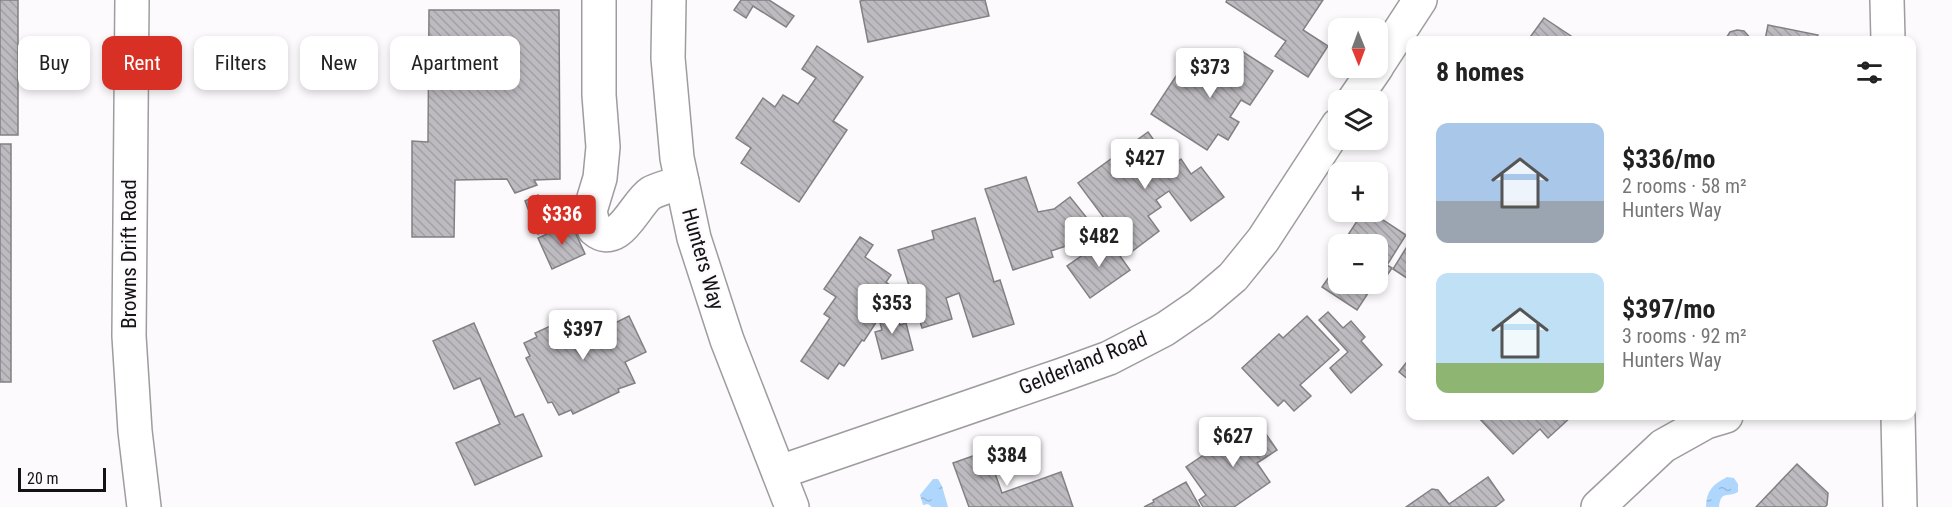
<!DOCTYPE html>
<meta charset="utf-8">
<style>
:root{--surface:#fff;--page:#f6f6f6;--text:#222;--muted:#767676;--accent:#d93025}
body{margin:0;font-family:"Roboto Condensed",sans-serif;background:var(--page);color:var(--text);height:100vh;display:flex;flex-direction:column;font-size:22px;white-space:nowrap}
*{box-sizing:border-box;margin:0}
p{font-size:20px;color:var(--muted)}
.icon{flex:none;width:33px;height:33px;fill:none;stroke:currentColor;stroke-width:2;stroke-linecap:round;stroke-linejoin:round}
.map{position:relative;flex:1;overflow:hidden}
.drawer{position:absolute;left:1406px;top:36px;width:510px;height:384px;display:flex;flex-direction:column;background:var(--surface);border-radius:12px;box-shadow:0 3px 9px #0003}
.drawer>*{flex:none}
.top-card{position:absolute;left:18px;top:36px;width:570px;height:54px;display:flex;gap:12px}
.needle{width:39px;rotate:179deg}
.buttons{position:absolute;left:1328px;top:18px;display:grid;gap:12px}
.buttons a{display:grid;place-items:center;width:60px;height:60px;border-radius:12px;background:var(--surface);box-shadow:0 3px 9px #0003;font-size:30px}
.scale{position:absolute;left:18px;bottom:15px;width:88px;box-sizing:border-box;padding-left:6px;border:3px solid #131214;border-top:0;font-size:16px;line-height:21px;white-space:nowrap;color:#131214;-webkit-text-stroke:4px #fdfafe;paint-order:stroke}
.price{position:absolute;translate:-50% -51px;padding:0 14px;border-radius:6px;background:#fff;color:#222;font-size:20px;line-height:39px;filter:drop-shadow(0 2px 3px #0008)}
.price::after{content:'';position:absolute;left:50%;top:36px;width:18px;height:14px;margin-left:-9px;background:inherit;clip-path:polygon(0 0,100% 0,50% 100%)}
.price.current{background:var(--accent);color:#fff}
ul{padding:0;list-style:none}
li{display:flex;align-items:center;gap:18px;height:150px;padding:0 30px}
li span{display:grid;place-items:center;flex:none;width:168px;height:120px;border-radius:12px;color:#555}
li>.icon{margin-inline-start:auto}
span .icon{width:72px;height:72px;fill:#fffc;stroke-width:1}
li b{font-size:26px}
h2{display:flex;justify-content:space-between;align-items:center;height:72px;padding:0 30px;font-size:26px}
.chip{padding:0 21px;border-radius:12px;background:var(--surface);box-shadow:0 3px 9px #0003;font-size:21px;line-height:54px}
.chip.current{background:var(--accent);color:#fff}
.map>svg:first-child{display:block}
.water{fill:url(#water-ripples)}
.building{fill:url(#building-back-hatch);stroke:#838084;stroke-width:1.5}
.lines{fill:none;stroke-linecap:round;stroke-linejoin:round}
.minor-casing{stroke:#9f9ca0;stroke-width:36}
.minor{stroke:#fff;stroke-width:33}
.labels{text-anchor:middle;stroke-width:4.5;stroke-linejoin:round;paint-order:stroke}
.street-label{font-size:21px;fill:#131214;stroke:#fdfafe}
</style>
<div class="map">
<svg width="1952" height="507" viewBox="0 0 1952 507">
<defs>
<pattern id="water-ripples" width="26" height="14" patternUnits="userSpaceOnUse" patternTransform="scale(1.5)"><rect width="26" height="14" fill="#afd7fe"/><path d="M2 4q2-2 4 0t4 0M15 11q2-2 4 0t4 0" fill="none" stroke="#96b8d9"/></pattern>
<pattern id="building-back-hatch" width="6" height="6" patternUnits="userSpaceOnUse" patternTransform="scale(1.5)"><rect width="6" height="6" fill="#bebbc0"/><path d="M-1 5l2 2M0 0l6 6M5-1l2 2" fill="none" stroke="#a2a0a4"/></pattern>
</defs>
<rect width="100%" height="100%" fill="#fdfafe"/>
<g class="water">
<path d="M1727 477 1734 478 1738 484V492C1727 498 1721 490 1719 507H1706C1706 491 1713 484 1727 477Z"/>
<path d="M933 479H938L942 486 948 507H932L928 504 923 505 920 495Z"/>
</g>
<g class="building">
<rect x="0" y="0" width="18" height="135"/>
<path d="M741 0H769L794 16 786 27 753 6 746 18 734 10Z"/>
<path d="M865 0H985L989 16 868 42 860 1Z"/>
<path d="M1227 0H1323L1303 30 1328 46 1308 77 1275 56 1286 41 1226 2Z"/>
<path d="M429 10H559L560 179 534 180 537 185 515 193 507 179 455 180 454 237H412V141L428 142Z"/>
<path d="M1544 18 1577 40H1528Z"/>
<path d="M1768 25 1818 35 1817 40H1765Z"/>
<path d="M1737 30 1744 31 1752 40H1725L1730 32Z"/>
<path d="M817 46 863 77 833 121 847 130 799 202 741 163 751 148 736 138 763 98 775 107 783 95 798 104 816 78 802 69Z"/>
<path d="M1243 52 1273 71 1250 105 1241 100 1230 117 1239 122 1228 140 1218 134 1207 150 1151 114 1188 58 1224 82Z"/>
<path d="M1148 132 1172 166 1181 159 1191 174 1201 167 1224 197 1191 221 1169 191 1156 200 1161 207 1148 216 1159 231 1130 253 1078 183Z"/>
<rect x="0" y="144" width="11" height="238"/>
<path d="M1026 177 1038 212 1054 209 1070 197 1095 228 1072 244 1051 251 1053 257 1013 270 985 189Z"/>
<path d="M538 195 551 229 538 234 525 201Z"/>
<path d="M1363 212H1371L1406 235 1387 265 1392 268 1379 287 1374 284 1357 310 1322 287 1338 264V284H1377V244H1349L1344 241Z"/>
<path d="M975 218 994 282 1000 280 1014 324 973 337 959 293 946 298 952 319 922 328 898 250 934 239 932 231Z"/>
<path d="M571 223 585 254 552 269 538 238Z"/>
<path d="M860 237 873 245 865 257 891 275 886 282 892 287 871 317 877 321 864 341 862 340 844 366 839 363 828 379 801 361 830 318 824 314 836 297 824 289Z"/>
<path d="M1107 238 1130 270 1090 298 1067 266Z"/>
<path d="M1408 245 1410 247V280L1393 269Z"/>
<path d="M895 307 900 325 906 323 913 350 882 359 875 332 882 330 877 312Z"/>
<path d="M581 312 587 324 591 322 593 326 605 321 607 327 629 316 646 352 625 362 635 383 618 389 619 392 573 414 571 410 559 415 552 402 548 403 526 358 530 356 524 343 537 337 535 333Z"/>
<path d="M1328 312 1343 328 1351 321 1365 337 1361 341 1382 365 1351 393 1330 368 1348 352 1319 320Z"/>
<path d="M1307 316 1339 350 1300 385 1311 396 1294 411 1284 400 1278 406 1242 368 1279 334 1283 338Z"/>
<path d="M474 323 515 417 523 414 542 456 475 485 456 443 500 424 480 378 454 389 433 341Z"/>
<path d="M1410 358V379L1409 380 1399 372Z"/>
<path d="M1477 416H1572L1548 438 1540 429 1513 454Z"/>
<path d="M1257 421 1277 450 1257 463 1270 482 1234 507H1203L1199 500 1206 495 1186 467 1208 452 1204 446 1219 435 1226 445Z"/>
<path d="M987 451 1002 493 1061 472 1073 507H969L953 463Z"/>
<path d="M1797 464 1828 493 1827 505 1825 507H1756Z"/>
<path d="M1488 477 1504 500 1495 507H1406L1432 489 1438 490 1449 504Z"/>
<path d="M1186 482 1200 507H1144L1154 502 1153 500Z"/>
</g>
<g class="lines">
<g class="minor-casing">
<g id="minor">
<path d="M132 0 129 336 135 431 144 507"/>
<path d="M599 0V95L603 147 600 178 590 211 594 229C619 251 635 203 651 193 660 188 672 186 682 182"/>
<path d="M669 0 668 58 677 158 694 238 727 340 792 507"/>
<path d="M1887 0 1888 40"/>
<path d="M1377 66 1420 0"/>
<path d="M1354 100 1376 68"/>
<path d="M1898 416 1900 507"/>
<path d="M780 472 1062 375 1109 358 1165 329 1200 305 1233 277 1263 240 1338 125"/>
<path d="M1598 507 1663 446 1706 422 1726 416"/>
</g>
</g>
<use href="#minor" class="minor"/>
</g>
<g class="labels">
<g class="street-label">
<text transform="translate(129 254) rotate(-90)" y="7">Browns Drift Road</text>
<text transform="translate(703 259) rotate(74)" y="7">Hunters Way</text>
<text transform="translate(1083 363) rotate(-22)" y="7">Gelderland Road</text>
</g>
</g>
</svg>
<div class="buttons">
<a><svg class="needle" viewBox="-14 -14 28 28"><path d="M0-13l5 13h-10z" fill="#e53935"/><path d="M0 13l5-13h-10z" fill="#767676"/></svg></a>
<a><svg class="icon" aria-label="layers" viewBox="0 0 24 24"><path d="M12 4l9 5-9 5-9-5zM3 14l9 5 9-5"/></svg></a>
<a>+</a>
<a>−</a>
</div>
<div class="scale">20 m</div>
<b class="price" style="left:1210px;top:99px">$373</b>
<b class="price" style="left:1145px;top:190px">$427</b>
<b class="price current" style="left:562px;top:246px">$336</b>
<b class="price" style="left:1099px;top:268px">$482</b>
<b class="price" style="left:892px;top:335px">$353</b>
<b class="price" style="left:583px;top:361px">$397</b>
<b class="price" style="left:1233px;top:468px">$627</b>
<b class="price" style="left:1007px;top:487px">$384</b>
<div class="top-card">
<a class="chip">Buy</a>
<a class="chip current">Rent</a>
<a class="chip">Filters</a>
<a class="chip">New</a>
<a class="chip">Apartment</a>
</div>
<section class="drawer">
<h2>8 homes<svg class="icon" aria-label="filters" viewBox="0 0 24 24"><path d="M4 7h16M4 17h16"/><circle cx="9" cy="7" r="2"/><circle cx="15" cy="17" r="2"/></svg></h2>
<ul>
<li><span style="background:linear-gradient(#a9c7e8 65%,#9aa5b1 0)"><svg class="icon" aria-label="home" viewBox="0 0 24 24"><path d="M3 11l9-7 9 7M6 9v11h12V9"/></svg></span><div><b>$336/mo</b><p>2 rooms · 58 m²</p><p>Hunters Way</p></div></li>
<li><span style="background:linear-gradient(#bfe0f5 75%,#8fb573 0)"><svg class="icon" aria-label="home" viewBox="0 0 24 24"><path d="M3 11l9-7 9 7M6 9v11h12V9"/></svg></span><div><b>$397/mo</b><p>3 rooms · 92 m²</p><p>Hunters Way</p></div></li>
</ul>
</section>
</div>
